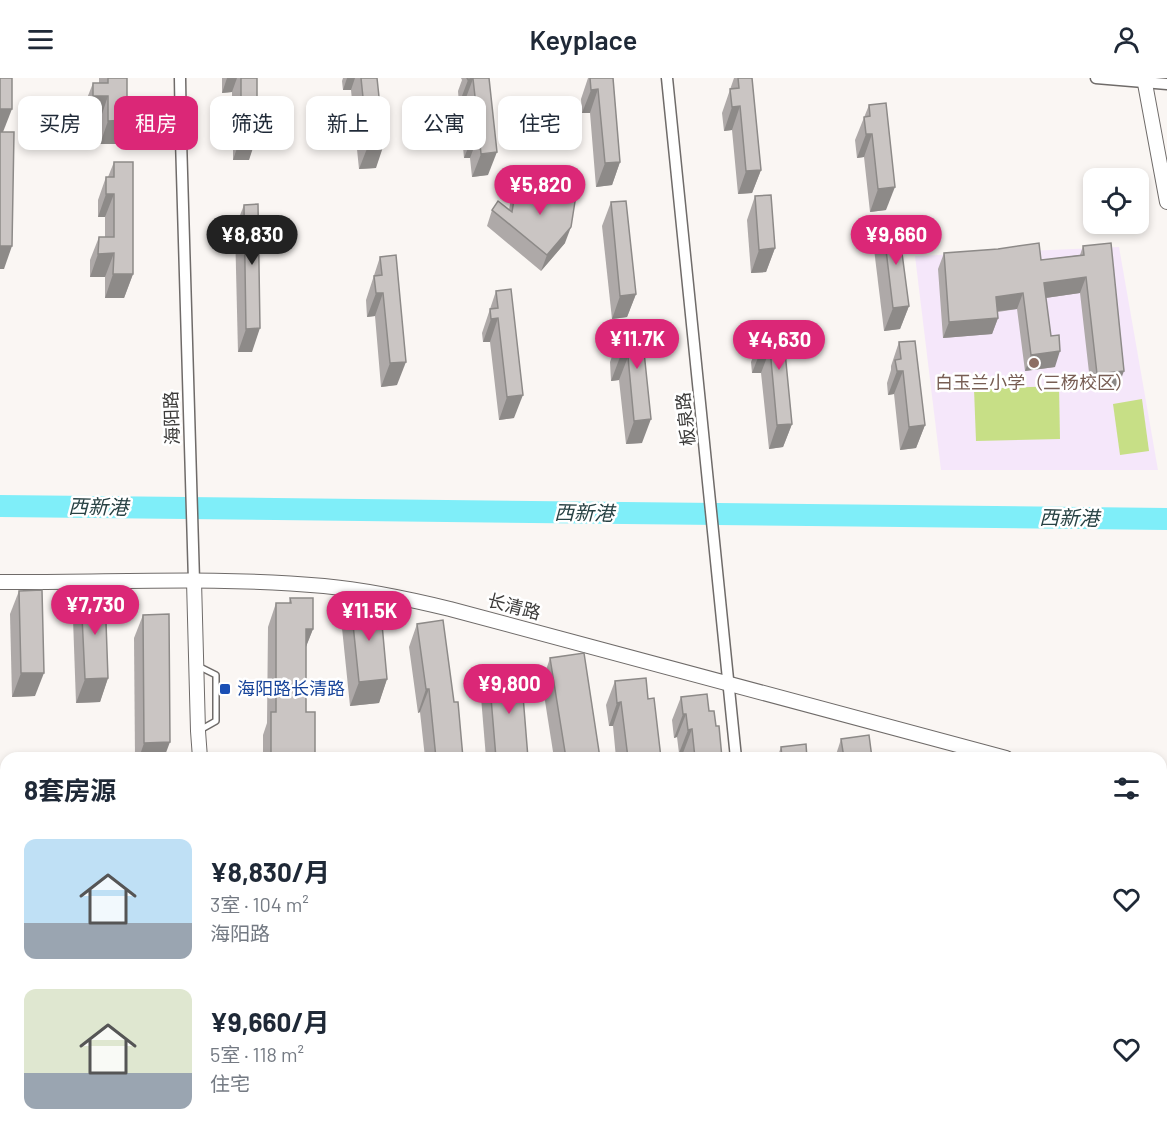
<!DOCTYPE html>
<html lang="zh">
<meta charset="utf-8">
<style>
:root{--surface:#fff;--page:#f2f2f3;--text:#1f2937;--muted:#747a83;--accent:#db2777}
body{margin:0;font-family:Barlow,"Noto Sans SC",sans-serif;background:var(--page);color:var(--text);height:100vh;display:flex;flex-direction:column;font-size:22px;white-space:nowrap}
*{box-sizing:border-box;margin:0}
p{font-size:20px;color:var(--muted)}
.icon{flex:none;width:33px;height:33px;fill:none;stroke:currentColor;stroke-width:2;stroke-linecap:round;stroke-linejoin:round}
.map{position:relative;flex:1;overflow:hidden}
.side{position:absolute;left:0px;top:674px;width:1167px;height:386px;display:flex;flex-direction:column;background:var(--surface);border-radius:18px 18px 0 0;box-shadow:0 3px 9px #0003}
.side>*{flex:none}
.banner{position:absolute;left:18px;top:18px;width:600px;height:54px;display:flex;gap:12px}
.fabs{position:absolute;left:1083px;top:90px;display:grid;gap:12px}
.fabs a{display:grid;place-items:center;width:66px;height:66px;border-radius:12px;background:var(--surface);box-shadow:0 3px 9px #0003;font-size:30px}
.price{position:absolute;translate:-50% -51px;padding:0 14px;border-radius:21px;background:var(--accent);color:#fff;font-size:20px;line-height:39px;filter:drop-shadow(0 2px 3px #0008)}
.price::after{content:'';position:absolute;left:50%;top:36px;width:18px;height:14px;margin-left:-9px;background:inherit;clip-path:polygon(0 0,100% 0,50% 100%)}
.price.on{background:#222;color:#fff}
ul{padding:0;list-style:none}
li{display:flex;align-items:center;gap:18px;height:150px;padding:0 24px}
li span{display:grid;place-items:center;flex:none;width:168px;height:120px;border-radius:12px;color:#555}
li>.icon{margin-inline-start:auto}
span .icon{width:72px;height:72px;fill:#fffc;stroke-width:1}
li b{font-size:26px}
h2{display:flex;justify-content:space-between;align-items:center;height:72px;padding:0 24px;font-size:26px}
.pill{padding:0 21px;border-radius:12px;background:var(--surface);box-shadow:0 3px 9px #0003;font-size:21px;line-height:54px}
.pill.on{background:var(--accent);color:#fff}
header{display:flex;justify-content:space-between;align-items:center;height:78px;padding:0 24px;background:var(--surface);font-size:27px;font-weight:600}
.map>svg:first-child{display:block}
.education{fill:#f5e7fa}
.garden{fill:#c7df86}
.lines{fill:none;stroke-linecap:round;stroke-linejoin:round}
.river{stroke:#7feef9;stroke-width:22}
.lane-casing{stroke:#6f6b69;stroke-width:8}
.street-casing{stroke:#6f6b69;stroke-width:13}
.secondary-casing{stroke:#6f6b69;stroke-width:16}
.lane{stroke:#fff;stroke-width:5}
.street{stroke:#fff;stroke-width:10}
.secondary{stroke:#fff;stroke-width:14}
.wall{fill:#aea9a8}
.shaded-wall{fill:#8d8a88}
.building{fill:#cac5c3;stroke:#8d8a88;stroke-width:1.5}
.education-dot{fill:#8d6e63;stroke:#fff;stroke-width:2}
.transit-dot{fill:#1a4fb4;stroke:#fff;stroke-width:2}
.labels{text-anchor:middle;stroke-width:5;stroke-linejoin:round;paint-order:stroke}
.education-label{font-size:18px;fill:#785e54;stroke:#fff}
.street-label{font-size:18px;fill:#3c3b3a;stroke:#fff}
.transit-label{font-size:18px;fill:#164399;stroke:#fff;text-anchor:start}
.water-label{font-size:20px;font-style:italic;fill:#284244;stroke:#fff}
</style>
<header><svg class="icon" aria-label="menu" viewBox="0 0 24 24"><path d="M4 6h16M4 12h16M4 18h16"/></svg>Keyplace<svg class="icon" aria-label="person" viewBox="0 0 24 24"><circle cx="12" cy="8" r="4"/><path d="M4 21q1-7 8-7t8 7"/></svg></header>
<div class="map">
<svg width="1167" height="1058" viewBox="0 0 1167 1058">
<rect width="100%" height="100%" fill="#faf6f3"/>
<g class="education">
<path d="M1119 169 1158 392H941L915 178Z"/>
<path d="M6 904V1016L0 1017V906Z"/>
<path d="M1167 995V1058H1103L1102 1053H1161V996Z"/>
<path d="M567 1053H756V1058H551Z"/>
</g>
<g class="garden">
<path d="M1059 308 1060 361 976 363 974 311Z"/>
<path d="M1142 321 1149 373 1120 377 1113 326Z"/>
</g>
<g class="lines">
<path class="river" d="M0 428 1167 441"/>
<g class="lane-casing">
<path id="lane" d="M198 588 216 597V643L200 652"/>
</g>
<g class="street-casing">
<g id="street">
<path d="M180 0 181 61 194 503"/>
<path d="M667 0 736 680"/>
<path d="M1096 0 1167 6"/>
<path d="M774 1053 775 1058"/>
</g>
</g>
<g class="secondary-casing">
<g id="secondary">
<path d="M1144 0 1167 124"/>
<path d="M194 503 198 653 200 680"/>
<path d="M0 504C108 505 217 498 324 508 367 512 409 521 450 531L1006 680"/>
<path d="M1161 721 1167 723"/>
<path d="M210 1053V1058"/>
</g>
</g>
<use href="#lane" class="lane"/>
<use href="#street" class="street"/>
<use href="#secondary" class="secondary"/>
</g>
<g class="wall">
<path d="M99 0H127L118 66H100V42H84V28L93 5H99Z"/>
<path d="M222 0H257L249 82H233V60H221V47L229 24H232V14L222 15Z"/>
<path d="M343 0H377L376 90 359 91 351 12H343L342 3Z"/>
<path d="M461 0H489L488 97 472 99 470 80H464L463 69 468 57 464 25 459 26 458 13 462 2Z"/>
<path d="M588 0H613L620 84 612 107 596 109 590 35H582L581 21Z"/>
<path d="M734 0H752L761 92 752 115 738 116 732 52 724 53 722 35Z"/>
<path d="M869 27 886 132 870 134 864 79 857 80 855 62Z"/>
<path d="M114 84 133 196 124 220H105V199H90V182L99 159H105V139H98V122L106 99H108Z"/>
<path d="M516 110 565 165 541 193 487 148 492 132H509L510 126Z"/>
<path d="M755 118 775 170 766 194 751 195 747 142Z"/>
<path d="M611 124 636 216 627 239 612 241 602 148Z"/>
<path d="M244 127 252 274H238L235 150Z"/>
<path d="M883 147 909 228 900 251 884 253 874 171Z"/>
<path d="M1083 168 1118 309 1091 312 1080 215 1046 220 1055 289 1025 293 1017 231 998 234V240L992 256 943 260 938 191 944 175 1041 182 1080 177Z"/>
<path d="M380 179 397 307 381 309 375 238 367 239 366 222Z"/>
<path d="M496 213 514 340 499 342 490 264H483L482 255Z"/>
<path d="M767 244 792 346 783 369 769 371 761 295H752L751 284Z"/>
<path d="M625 247 642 365 626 366 619 302 611 303 610 284 618 261H620Z"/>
<path d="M899 264 925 347 916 370 900 372 894 316 888 317 887 305 891 292V288Z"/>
<path d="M19 513 35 618 12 619 10 536Z"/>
<path d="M81 517 108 600 100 624 76 625 73 541Z"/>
<path d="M290 520 313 551 306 568V634L315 680H263V657L267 645 268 549 276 525H289Z"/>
<path d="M351 527 387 601 379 625 350 628 342 550Z"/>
<path d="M143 537 164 680H135L134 560Z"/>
<path d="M417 546 454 624 463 680H425L420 634 418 635 409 569Z"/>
<path d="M550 580 600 680H554L542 604Z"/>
<path d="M489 596 528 680H486L481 619Z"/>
<path d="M615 603 648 621 661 680H616L613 648H609L606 627Z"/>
<path d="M681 619 709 633 716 648 722 680H684L683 675H679L677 659 674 660 672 642Z"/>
<path d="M841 661 872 680H835Z"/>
<path d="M781 669 807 680H777Z"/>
<rect x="28" y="1053" width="34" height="5"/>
<rect x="91" y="1053" width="33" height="5"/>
<rect x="166" y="1053" width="33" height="5"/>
<rect x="246" y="1053" width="42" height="5"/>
<rect x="318" y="1053" width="35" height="5"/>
<rect x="384" y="1053" width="33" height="5"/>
<path d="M481 1053H512L510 1057 505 1058H482Z"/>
<path d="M660 1053H698V1058H661Z"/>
<rect x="730" y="1053" width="32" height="5"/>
<path d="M802 1053H847L848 1058H803Z"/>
<path d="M858 1053H907L908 1058H859Z"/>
<path d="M931 1053H975L976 1058H929Z"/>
<path d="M991 1053H1039L1041 1058H992Z"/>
<path d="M1057 1053H1107L1109 1058H1059Z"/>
</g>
<g class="shaded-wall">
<path d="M227 0H237L232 14 222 15Z"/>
<path d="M347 0H355L351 12H343Z"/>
<path d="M473 1 464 25 459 26 468 2Z"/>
<path d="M598 11 590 35H582L591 12Z"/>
<path d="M93 18H108L100 42H84Z"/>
<path d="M740 28 732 52 724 53 732 29Z"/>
<path d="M0 31H12L3 54H0Z"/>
<path d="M229 36H241L233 60H221Z"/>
<path d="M127 42 118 66H100L108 43Z"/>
<path d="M479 56 470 80H464L473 57Z"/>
<path d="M866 56H872L864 79 857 80Z"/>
<path d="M241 58H257L249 82H233Z"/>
<path d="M384 66 376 90 359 91 368 68Z"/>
<path d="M497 74 488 97 472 99 481 76Z"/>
<path d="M620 84 612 107 596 109 605 85Z"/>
<path d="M761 92 752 115 738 116 746 93Z"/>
<path d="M895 109 886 132 870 134 878 111Z"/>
<path d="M106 116H114L105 139H98Z"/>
<path d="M571 149 565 165 541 193 547 177Z"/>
<path d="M0 168H12L4 191H0Z"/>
<path d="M775 170 766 194 751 195 759 172Z"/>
<path d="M114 175 105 199H90L98 176Z"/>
<path d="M113 196H133L124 220H105Z"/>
<path d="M1086 199 1080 215 1038 221 1044 205Z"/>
<path d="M376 215H383L375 238 367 239Z"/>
<path d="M1023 215 1017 231 990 234 996 219Z"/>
<path d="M636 216 627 239 612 241 620 218Z"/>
<path d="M909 228 900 251 884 253 893 230Z"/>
<path d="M498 240 490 264H483L491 241Z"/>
<path d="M998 240 992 256 943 260 949 244Z"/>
<path d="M260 250 252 274H238L246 251Z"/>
<path d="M770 271 761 295H752L761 272Z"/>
<path d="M1060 273 1055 289 1025 293 1031 277Z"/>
<path d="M620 279H628L619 302 611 303Z"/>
<path d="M406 284 397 307 381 309 390 285Z"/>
<path d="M897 293H903L894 316 888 317Z"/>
<path d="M1124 293 1118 309 1091 312 1097 296Z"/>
<path d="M523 317 514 340 499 342 507 319Z"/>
<path d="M651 341 642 365 626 366 634 343Z"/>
<path d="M792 346 783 369 769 371 777 347Z"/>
<path d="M925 347 916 370 900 372 909 349Z"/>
<path d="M306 551H313L304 574Z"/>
<path d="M21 595H44L35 618 12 619Z"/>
<path d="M108 600 100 624 76 625 85 601Z"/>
<path d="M387 601 379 625 350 628 359 604Z"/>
<path d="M426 611H429L420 634 418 635Z"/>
<path d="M621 624 613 648H609L617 625Z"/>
<path d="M683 636H686L677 659 674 660Z"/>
<path d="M692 651 683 675H679L688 652Z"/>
<path d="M170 664 164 680H139L144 665Z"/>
<path d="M1167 981V1003L1161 1004V982Z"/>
<path d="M485 1053H512L510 1057 483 1058Z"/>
<path d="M868 1053H879L877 1058H866Z"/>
<path d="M826 1055 825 1058H814L815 1057Z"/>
</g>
<g class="building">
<rect x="0" y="0" width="12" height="31"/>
<path d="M108 0H127V42L108 43V18H93V5H108Z"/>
<path d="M241 0H257V58H241V36H229V24L241 23Z"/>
<path d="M361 0H377L384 66 368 68Z"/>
<path d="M467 0H489L497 74 481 76 479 56 473 57 472 46 478 45 473 1 468 2Z"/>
<path d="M590 0H613L620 84 605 85 598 11 591 12Z"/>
<path d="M738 0H752L761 92 746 93 740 28 732 29 730 11 739 10Z"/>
<path d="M886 25 895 109 878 111 872 56H866L864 39 870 38 869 27Z"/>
<path d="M0 54H14L12 168H0Z"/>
<path d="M114 84H133V196H113L114 175 98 176 99 159H114V116H106V99H114Z"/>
<path d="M516 110 576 117 571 149 547 177 492 132 498 123 512 134Z"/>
<path d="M771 117 775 170 759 172 755 118Z"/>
<path d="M626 123 636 216 620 218 611 124Z"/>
<path d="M258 126 260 250 246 251 244 127Z"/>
<path d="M898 145 909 228 893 230 883 147Z"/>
<path d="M1039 165 1041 182 1084 177 1083 168 1111 165 1124 293 1097 296 1086 199 1044 205 1051 258 1059 257 1060 273 1031 277 1023 215 996 219 998 240 949 244 944 175 998 171Z"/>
<path d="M396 177 406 284 390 285 383 215H376L374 198 382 197 380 179Z"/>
<path d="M511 211 523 317 507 319 498 240 491 241 490 231 498 230 496 213Z"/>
<path d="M782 243 792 346 777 347 770 271 761 272 760 261 769 260 767 244Z"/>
<path d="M641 245 651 341 634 343 628 279H620L618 261 626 260 625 247Z"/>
<path d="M915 263 925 347 909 349 903 293H897L895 282 901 281 899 264Z"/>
<path d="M42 512 44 595H21L19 513Z"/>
<path d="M105 516 108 600 85 601 81 517Z"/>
<path d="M290 520H313V551H306V634H315V680H271V634H276V525H291Z"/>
<path d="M380 524 387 601 359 604 351 527Z"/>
<path d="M169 536 170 664 144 665 143 537Z"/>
<path d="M443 542 454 624H458L463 680H436L429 611H426L417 546Z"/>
<path d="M584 575 600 680H566L550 580Z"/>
<path d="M521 593 528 680H496L489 596Z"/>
<path d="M646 600 648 621 654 620 661 680H628L621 624 617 625 615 603Z"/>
<path d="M707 616 709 633H714L716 648H719L722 680H695L692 651 688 652 686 636H683L681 619Z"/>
<path d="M869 657 872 680H844L841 661Z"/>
<path d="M806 666 807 680H782L781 669Z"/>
<path d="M1161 821 1167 861H1164L1167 880V981L1161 982Z"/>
<rect x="37" y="1053" width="25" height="5"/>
<rect x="100" y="1053" width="24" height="5"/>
<rect x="175" y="1053" width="24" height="5"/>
<rect x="255" y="1053" width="33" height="5"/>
<rect x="327" y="1053" width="26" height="5"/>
<path d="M393 1053H417V1058H394Z"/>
<rect x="669" y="1053" width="29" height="5"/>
<path d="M737 1053H762V1058H738Z"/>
<path d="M814 1053H847L848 1058H826V1055L815 1057Z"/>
<path d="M882 1053H907L908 1058H883Z"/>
<path d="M941 1053H975L976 1058H942Z"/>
<path d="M1007 1053H1039L1041 1058H1009Z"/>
<path d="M1073 1053H1107L1109 1058H1075Z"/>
</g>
<circle class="education-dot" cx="1034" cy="285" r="6"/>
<rect class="transit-dot" x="219" y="605" width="12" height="12" rx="3"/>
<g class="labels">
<g class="education-label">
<text x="1034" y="311">白玉兰小学（三杨校区）</text>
</g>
<g class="street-label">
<text transform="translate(172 340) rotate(-92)" y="6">海阳路</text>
<text transform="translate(686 341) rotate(-96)" y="6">板泉路</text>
<text transform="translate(514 529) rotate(15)" y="6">长清路</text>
</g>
<g class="transit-label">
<text x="237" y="617">海阳路长清路</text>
</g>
<g class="water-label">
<text transform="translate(98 429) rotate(1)" y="7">西新港</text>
<text transform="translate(584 435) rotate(1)" y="7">西新港</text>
<text transform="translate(1069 440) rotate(1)" y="7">西新港</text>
</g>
</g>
</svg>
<div class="fabs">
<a><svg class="icon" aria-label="locate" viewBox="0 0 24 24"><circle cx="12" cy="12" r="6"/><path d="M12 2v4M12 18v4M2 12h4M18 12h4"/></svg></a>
</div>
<b class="price" style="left:540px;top:138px">¥5,820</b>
<b class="price on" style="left:252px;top:188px">¥8,830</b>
<b class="price" style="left:896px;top:188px">¥9,660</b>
<b class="price" style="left:637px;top:292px">¥11.7K</b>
<b class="price" style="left:779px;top:293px">¥4,630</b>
<b class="price" style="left:95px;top:558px">¥7,730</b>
<b class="price" style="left:369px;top:564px">¥11.5K</b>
<b class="price" style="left:509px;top:637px">¥9,800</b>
<div class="banner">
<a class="pill">买房</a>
<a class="pill on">租房</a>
<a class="pill">筛选</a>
<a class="pill">新上</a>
<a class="pill">公寓</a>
<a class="pill">住宅</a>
</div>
<section class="side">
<h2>8套房源<svg class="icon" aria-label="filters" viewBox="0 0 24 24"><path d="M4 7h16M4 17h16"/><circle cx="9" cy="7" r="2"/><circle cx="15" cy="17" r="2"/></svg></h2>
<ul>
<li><span style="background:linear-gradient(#bfe0f5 70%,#9aa5b1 0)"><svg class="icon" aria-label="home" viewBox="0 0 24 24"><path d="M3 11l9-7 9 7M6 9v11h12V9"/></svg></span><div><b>¥8,830/月</b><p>3室 · 104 m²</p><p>海阳路</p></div><svg class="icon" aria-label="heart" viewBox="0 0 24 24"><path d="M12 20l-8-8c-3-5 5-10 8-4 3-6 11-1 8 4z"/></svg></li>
<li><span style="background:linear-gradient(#dfe7d0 70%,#9aa5b1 0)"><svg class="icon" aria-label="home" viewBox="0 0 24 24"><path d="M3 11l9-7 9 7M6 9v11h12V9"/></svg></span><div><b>¥9,660/月</b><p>5室 · 118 m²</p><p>住宅</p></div><svg class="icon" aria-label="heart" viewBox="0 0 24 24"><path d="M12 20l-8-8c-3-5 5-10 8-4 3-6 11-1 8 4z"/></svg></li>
</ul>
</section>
</div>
